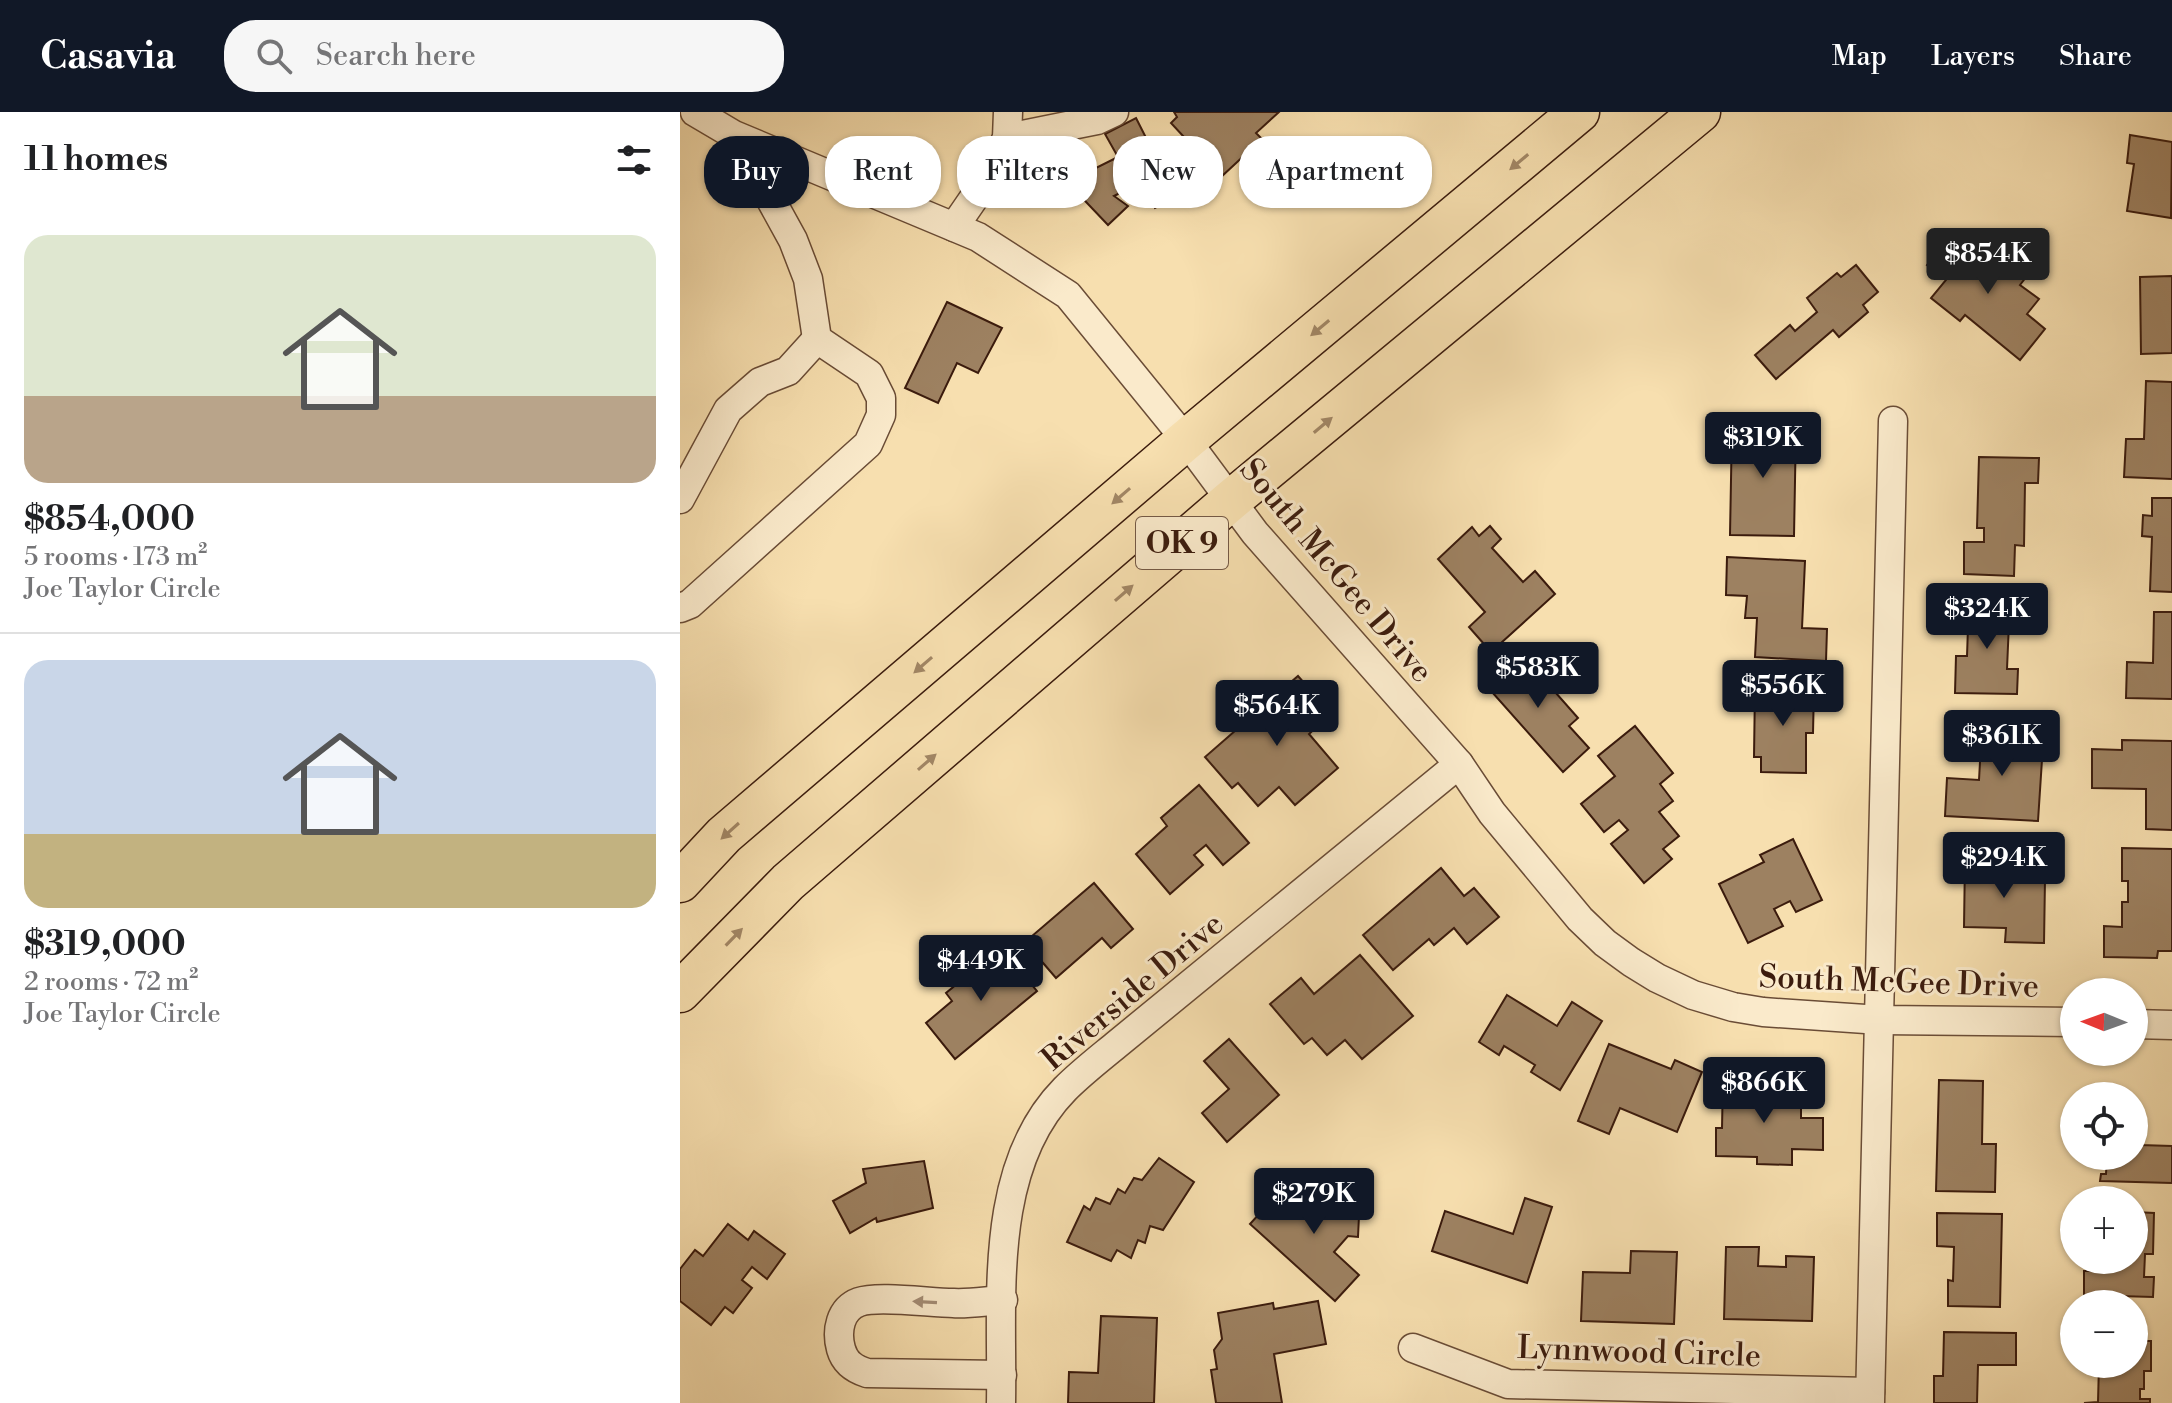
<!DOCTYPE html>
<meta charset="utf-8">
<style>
:root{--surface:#fff;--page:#f6f6f6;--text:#202124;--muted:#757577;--line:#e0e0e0;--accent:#111827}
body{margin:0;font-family:"Libre Bodoni",serif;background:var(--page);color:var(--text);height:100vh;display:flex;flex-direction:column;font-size:30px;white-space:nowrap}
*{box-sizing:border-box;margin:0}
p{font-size:26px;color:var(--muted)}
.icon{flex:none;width:44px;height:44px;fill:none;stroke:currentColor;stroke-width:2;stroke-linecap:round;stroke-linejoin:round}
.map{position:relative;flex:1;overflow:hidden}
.panel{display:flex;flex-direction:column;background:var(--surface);width:680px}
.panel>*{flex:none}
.banner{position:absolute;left:24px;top:24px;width:760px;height:72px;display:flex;gap:16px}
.needle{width:52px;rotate:271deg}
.controls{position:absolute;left:1380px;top:866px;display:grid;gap:16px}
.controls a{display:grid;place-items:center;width:88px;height:88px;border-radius:50%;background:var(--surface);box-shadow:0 2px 6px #0004;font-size:40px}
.price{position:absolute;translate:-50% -68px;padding:0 18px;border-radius:8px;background:var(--accent);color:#fff;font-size:26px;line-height:52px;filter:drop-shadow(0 2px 4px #0008)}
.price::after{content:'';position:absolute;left:50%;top:48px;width:24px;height:18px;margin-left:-12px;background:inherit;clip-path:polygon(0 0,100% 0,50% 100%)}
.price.on{background:#222;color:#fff}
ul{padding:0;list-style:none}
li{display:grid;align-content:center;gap:16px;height:424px;padding:0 24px}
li+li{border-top:2px solid var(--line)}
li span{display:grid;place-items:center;height:248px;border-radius:24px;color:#555}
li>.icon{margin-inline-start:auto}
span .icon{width:144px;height:144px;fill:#fffc;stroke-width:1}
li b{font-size:34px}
h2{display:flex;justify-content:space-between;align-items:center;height:96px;padding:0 24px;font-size:34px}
.tag{padding:0 28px;border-radius:32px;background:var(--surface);box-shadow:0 2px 6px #0004;font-size:28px;line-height:72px}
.tag.on{background:var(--accent);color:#fff}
header{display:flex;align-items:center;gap:48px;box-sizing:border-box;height:112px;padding:0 40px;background:var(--accent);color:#fff}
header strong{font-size:38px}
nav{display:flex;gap:44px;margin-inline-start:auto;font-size:28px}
.search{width:560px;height:72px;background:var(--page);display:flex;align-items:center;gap:20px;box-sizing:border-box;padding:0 28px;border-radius:32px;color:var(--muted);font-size:30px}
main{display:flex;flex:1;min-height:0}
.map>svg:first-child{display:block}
.building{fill:#9d8161;stroke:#3b1b0d;stroke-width:2}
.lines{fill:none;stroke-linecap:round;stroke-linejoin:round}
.minor-casing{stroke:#6a4c36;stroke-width:31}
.highway-casing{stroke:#3b1b0d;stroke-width:43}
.minor{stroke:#faeacb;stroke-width:28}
.highway{stroke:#f7dfaf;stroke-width:40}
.oneway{fill:#a28766}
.oneway2{fill:#a48d76}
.labels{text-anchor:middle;stroke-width:6;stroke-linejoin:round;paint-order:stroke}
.shield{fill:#faeacb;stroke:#745946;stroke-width:2}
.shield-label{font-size:30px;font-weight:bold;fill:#3b1b0d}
.street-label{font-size:32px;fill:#3b1b0d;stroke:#faeacb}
</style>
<header>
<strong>Casavia</strong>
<div class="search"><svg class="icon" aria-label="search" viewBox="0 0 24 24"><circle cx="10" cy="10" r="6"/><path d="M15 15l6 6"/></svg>Search here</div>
<nav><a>Map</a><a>Layers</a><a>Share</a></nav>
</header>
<main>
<section class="panel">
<h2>11 homes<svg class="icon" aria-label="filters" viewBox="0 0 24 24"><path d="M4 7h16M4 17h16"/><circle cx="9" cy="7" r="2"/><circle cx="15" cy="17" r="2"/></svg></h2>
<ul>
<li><span style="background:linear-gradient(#dfe7d0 65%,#b9a48a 0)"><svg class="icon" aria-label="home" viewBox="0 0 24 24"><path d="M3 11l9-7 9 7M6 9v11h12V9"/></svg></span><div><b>$854,000</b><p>5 rooms · 173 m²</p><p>Joe Taylor Circle</p></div></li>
<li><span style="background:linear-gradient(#c9d6e8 70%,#c2b280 0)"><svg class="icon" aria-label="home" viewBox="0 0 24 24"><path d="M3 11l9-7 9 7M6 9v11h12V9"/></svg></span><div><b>$319,000</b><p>2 rooms · 72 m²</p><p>Joe Taylor Circle</p></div></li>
</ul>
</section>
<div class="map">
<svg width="1492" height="1291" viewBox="0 0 1492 1291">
<rect width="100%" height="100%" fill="#f7dfaf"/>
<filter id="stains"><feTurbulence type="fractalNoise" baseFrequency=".0025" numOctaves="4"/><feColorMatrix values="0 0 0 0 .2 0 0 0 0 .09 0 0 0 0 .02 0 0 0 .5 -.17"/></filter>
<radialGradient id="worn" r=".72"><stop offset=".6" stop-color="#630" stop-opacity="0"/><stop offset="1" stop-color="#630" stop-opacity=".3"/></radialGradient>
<g class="building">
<path d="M599 0 576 21 582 27 541 65 491 11 497 5 494 0Z"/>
<path d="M456 6 496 85 475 96 462 70 434 84 448 94 428 113 368 50 390 29 416 56 438 45 425 22Z"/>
<path d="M1450 23 1492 30 1491 106 1447 99 1454 52 1447 51Z"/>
<path d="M1284 130 1310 151 1322 137 1350 160 1340 173 1359 187 1347 202 1365 217 1340 248 1285 203 1280 209 1251 186 1266 168 1247 153 1262 134 1274 144Z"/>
<path d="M1176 153 1198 180 1183 193 1188 200 1159 225 1153 218 1096 267 1075 243 1110 213 1115 219 1137 200 1127 186 1157 161 1161 165Z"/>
<path d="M1492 164V241L1461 242 1460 165Z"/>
<path d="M267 190 322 216 298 261 277 251 258 291 225 276Z"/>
<path d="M1466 269 1492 270V367L1444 365 1446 327H1464Z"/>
<path d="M1052 313 1116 314 1114 424 1050 423Z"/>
<path d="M1299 345 1359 346 1358 371H1345L1344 434 1335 433 1334 464 1284 462V430H1304V416H1297Z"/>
<path d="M1472 386H1492V480L1470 479 1472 425 1462 424 1463 403 1472 404Z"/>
<path d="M810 414 821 427 812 436 843 470 855 459 875 482 811 540 789 515 805 500 758 447 792 415 799 424Z"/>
<path d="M1047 445 1125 449 1122 516 1147 517 1146 549 1075 545 1077 506H1065L1067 484 1046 483Z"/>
<path d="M1289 486 1330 487 1327 557H1338L1337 582 1275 581 1276 544H1287Z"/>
<path d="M1474 500H1492V587L1446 586 1447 550 1473 551Z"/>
<path d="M839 539 898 606 889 614 909 636 883 660 804 571Z"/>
<path d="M618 564 651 602 629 622 658 656 615 693 599 675 578 694 558 671 552 676 525 645Z"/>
<path d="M1075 575 1134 576 1133 621H1126V661L1081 660V645H1074Z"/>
<path d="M955 614 993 661 980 672 993 689 979 700 999 724 983 737 992 747 964 771 931 732 948 718 939 708 924 720 901 692 935 664 918 644Z"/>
<path d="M1302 614 1364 617 1358 709 1265 704 1267 666 1299 668Z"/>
<path d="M1442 628 1492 629V718L1466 717V677L1412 676V637L1442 638Z"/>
<path d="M519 673 569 731 543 753 526 733 514 743 523 753 490 782 456 742 487 714 481 706Z"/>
<path d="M1113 727 1142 788 1116 800 1110 789 1094 797 1103 814 1068 831 1039 772 1084 750 1080 743Z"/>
<path d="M1442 736 1492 737V839H1478L1477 846 1424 845V814L1442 815V790H1448V769H1442Z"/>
<path d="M1285 747 1336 748V766L1365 767 1364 831 1325 830 1326 816 1284 815Z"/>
<path d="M761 756 784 784 794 776 819 805 787 832 774 816 754 833 749 827 713 858 683 823Z"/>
<path d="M414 771 453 817 431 836 422 826 376 866 345 830Z"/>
<path d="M324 839 357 879 275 947 246 911 272 889 266 881 311 844 314 848Z"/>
<path d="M680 843 733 904 682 947 665 928 647 943 632 926 624 932 590 892 621 866 634 882Z"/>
<path d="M827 883 877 914 892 890 922 909 880 978 851 960 855 953 824 934 819 943 799 930Z"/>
<path d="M549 927 599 983 547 1030 522 1001 549 977 524 949Z"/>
<path d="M929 932 991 957 995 948 1022 960 997 1020 940 996 929 1022 898 1009Z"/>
<path d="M1043 965 1081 966 1080 986H1121V1006H1143V1038L1112 1037V1053L1077 1052V1045L1036 1044V1016H1042Z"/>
<path d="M1259 968 1303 969 1302 1032H1316L1315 1080 1256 1079Z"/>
<path d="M1454 988H1457L1456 1020H1460V1033L1492 1034V1071L1420 1069 1421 1062H1426L1427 1044H1454Z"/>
<path d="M479 1046 514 1070 483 1118 470 1114 465 1131 458 1128 451 1146 437 1138 431 1149 387 1130 404 1094 410 1098 416 1086 430 1092 438 1077 445 1081 454 1066 462 1068Z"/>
<path d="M244 1049 253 1096 197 1110 196 1106 170 1121 153 1089 186 1071 183 1057Z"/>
<path d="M601 1078 626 1101 627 1080 680 1083 678 1125 668 1124 654 1140 679 1163 655 1189 570 1112Z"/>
<path d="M845 1086 872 1095 847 1171 752 1139 765 1099 833 1122Z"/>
<path d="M1454 1100 1474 1101 1473 1142H1465L1464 1165H1474L1473 1185 1404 1183V1159H1422L1423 1148H1454Z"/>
<path d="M1257 1101 1322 1102 1320 1195 1268 1194V1168L1273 1169 1274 1135 1257 1134Z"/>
<path d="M48 1112 68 1128 74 1119 105 1142 87 1167 72 1155 62 1168 72 1176 53 1201 45 1195 31 1213 0 1189V1157L15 1138 23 1144Z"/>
<path d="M1046 1135H1079L1078 1154 1106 1155V1144L1134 1145 1132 1209 1044 1207Z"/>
<path d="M951 1139 997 1140 994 1212 901 1209 903 1160 950 1161Z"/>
<path d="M638 1189 646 1232 594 1242 602 1291H536L531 1258 537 1257 534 1238 542 1227 538 1201 593 1191 594 1197Z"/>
<path d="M421 1204 477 1206 474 1291H388L389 1260 418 1261Z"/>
<path d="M1264 1220 1336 1221V1253H1298L1297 1291H1254V1264H1263Z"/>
<path d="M1454 1224H1464V1229H1471V1259H1464V1277H1460V1287H1470V1291H1404L1418 1290 1419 1252H1454Z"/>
</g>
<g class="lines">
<g class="minor-casing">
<g id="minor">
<path d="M15 0 54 23 298 125 388 183 506 328 575 421 779 652 812 701 900 807 925 831 951 850 977 866 1013 883 1053 895 1083 900 1200 908 1394 910"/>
<path d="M327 26 417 8 434 0"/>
<path d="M274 115 307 67 327 26 328 0"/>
<path d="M0 387 48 298 80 270 108 259 137 227"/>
<path d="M0 496 10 492 188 332 201 303V286L189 262 137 227 128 167 113 128 91 88 97 41"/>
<path d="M1454 912 1492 913"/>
<path d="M733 1236 828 1272 1190 1280"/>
<path d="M322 1263 187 1261C174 1257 165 1251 161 1237 156 1219 160 1197 179 1190 198 1183 251 1191 273 1191 289 1192 306 1189 323 1188"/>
<path d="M321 1291C323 1189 307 1056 385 977 401 961 419 947 436 933L779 652"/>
<path d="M1190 1291 1213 309"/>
</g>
</g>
<g class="highway-casing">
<g id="highway">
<path d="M0 770 44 723 506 328 899 0"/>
<path d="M0 880 108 770 550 389 1020 0"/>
</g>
</g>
<use href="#minor" class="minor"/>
<use href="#highway" class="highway"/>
</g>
<defs><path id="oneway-solid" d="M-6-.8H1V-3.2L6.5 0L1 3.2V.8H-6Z" transform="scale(2)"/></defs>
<g class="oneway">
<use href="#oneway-solid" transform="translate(839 50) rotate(140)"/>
<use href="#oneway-solid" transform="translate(640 216) rotate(140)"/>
<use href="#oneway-solid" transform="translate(643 313) rotate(-40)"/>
<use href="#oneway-solid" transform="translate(441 384) rotate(139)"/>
<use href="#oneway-solid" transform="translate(444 481) rotate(-41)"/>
<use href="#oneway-solid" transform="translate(243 553) rotate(139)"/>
<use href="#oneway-solid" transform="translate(247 650) rotate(-41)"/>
<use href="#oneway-solid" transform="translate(50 719) rotate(138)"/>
<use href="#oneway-solid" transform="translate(54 825) rotate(-46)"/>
</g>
<use class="oneway2" href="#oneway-solid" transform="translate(245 1190) rotate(-177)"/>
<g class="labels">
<rect class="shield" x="456" y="405" width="92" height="52" rx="6"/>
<g class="shield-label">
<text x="502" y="441">OK 9</text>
</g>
<g class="street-label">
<text transform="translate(657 458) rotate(50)" y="11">South McGee Drive</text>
<text transform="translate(1219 869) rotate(2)" y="11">South McGee Drive</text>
<text transform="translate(452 879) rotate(-40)" y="11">Riverside Drive</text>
<text transform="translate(959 1239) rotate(2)" y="11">Lynnwood Circle</text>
</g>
</g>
<rect width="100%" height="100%" filter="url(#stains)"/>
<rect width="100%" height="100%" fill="url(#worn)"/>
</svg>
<div class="controls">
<a><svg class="needle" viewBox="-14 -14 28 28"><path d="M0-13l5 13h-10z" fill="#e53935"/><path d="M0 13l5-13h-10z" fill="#757577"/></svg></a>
<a><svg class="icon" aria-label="locate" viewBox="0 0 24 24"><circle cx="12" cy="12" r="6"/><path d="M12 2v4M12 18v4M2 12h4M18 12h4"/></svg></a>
<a>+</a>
<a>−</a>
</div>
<b class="price on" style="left:1308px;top:184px">$854K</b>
<b class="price" style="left:1083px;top:368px">$319K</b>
<b class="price" style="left:1307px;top:539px">$324K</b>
<b class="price" style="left:858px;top:598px">$583K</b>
<b class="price" style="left:1103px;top:616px">$556K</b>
<b class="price" style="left:597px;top:636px">$564K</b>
<b class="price" style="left:1322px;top:666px">$361K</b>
<b class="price" style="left:1324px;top:788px">$294K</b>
<b class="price" style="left:301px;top:891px">$449K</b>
<b class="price" style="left:1084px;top:1013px">$866K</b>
<b class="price" style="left:634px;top:1124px">$279K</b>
<div class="banner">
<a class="tag on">Buy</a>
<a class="tag">Rent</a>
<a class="tag">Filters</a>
<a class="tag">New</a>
<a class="tag">Apartment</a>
</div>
</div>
</main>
